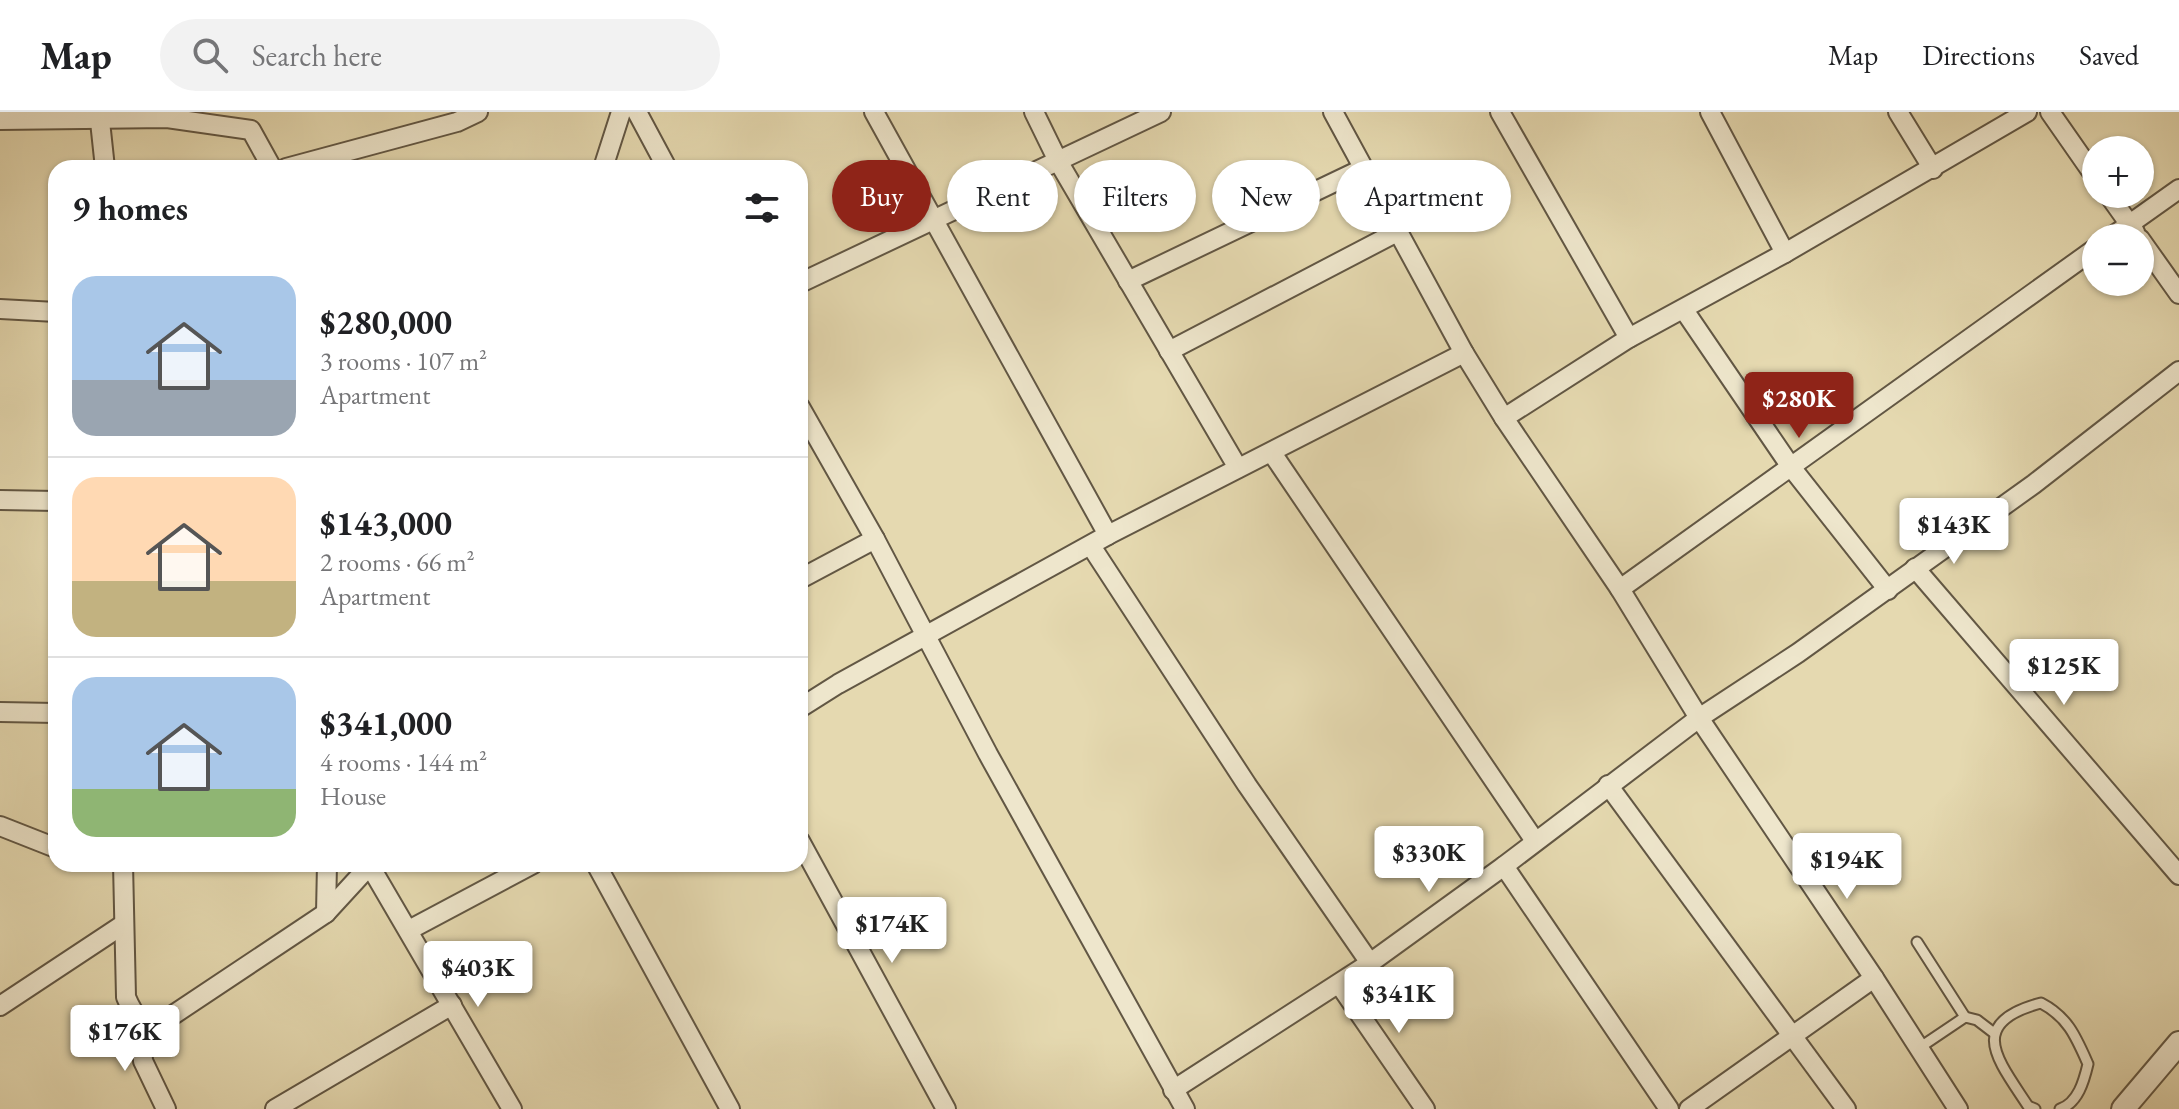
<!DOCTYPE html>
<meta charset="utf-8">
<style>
:root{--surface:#fff;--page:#f2f2f2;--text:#202124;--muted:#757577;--line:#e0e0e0;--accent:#8f2418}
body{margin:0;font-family:"EB Garamond",serif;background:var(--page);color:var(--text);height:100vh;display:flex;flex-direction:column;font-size:30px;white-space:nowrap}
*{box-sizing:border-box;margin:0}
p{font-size:26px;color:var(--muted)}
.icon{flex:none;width:44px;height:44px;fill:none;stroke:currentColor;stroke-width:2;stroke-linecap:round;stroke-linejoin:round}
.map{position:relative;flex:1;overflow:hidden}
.side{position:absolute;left:48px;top:48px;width:760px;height:712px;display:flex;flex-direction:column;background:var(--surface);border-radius:24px;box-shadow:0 2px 6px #0004}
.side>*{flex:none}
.banner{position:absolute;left:832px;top:48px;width:760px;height:72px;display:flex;gap:16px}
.fabs{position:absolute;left:2082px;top:24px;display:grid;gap:16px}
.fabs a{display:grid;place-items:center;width:72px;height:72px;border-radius:50%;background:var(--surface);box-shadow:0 2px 6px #0004;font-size:40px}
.price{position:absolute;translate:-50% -68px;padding:0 18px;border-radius:8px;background:#fff;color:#222;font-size:26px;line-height:52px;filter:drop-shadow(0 2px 4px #0008)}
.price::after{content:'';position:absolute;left:50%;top:48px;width:24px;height:18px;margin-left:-12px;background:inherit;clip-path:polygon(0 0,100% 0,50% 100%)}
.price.current{background:var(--accent);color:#fff}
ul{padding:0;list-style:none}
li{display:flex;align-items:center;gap:24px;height:200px;padding:0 24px}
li+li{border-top:2px solid var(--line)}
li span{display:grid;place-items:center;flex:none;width:224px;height:160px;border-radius:24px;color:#555}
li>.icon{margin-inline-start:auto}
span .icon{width:96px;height:96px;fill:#fffc;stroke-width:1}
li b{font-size:34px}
h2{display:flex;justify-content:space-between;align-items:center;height:96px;padding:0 24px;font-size:34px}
.chip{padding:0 28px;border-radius:36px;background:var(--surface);box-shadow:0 2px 6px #0004;font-size:28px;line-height:72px}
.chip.current{background:var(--accent);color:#fff}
header{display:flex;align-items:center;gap:48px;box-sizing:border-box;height:112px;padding:0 40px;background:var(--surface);border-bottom:2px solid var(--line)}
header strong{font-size:38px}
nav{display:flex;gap:44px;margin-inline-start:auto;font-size:28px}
.search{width:560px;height:72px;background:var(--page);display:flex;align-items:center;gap:20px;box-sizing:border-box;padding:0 28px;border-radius:44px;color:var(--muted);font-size:30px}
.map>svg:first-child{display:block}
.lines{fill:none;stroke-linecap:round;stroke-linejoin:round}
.service-casing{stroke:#625744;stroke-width:13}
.minor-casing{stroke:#625744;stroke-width:22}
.tertiary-casing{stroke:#625744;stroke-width:26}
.service{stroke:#eee6cc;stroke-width:9}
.minor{stroke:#eee6cc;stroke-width:18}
.tertiary{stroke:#eee6cc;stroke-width:22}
</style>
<header>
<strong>Map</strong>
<div class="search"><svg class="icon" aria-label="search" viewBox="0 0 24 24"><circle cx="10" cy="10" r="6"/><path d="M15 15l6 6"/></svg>Search here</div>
<nav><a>Map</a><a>Directions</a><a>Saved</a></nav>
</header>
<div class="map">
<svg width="2179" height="997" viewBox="0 0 2179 997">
<rect width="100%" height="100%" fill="#e5d9b0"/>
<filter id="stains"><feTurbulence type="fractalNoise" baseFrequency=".0025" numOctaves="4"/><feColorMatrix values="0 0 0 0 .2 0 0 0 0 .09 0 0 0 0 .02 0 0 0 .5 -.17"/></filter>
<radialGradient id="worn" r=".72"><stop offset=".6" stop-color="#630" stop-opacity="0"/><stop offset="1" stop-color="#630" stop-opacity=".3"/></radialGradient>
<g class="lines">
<g class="service-casing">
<g id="service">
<path d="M1917 830 1965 905"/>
<path d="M1919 936 1965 905 1977 908 1994 921"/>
<path d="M2035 997 2028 994C1998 948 1965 911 2041 891 2068 905 2076 925 2088 952 2084 969 2078 991 2060 997"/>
</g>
</g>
<g class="minor-casing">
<g id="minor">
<path d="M99 0 105 56"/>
<path d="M637 0 667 56"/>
<path d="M874 0 1108 423"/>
<path d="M1034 0 1058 49 1238 356"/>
<path d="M1333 0 1464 241 1504 306"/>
<path d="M1500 0 1629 226"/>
<path d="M1710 0 1785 141"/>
<path d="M1898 0 1933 57"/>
<path d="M2050 0 2096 66"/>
<path d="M0 8 167 6 251 18 272 56"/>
<path d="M286 56 457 10 478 0"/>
<path d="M603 56 621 0"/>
<path d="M2108 82 2135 120"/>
<path d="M2110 126 2179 77"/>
<path d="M2140 127 2179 182"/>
<path d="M1128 169 1364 56"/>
<path d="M800 171 1161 0"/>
<path d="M0 197 56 200"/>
<path d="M1684 198 1791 355 1888 478"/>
<path d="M1169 239 1399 119"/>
<path d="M800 295 875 427 988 642 1185 997"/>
<path d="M1272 341 1535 729"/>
<path d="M0 388 56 389"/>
<path d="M1091 434 1247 673 1370 851"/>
<path d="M1915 456 2179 763"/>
<path d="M800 467 875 427"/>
<path d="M1620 477 2096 136"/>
<path d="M800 596 838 572 1108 423 1464 241"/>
<path d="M0 600 56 601"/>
<path d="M1608 673 1846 997"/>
<path d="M0 714 56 736"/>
<path d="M800 729 946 997"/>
<path d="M123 752 126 885C137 911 143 912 170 905L326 801 371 752"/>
<path d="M596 752 730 997"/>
<path d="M370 754 512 997"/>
<path d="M1504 754 1669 997"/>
<path d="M326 801 327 752"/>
<path d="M409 818 533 752"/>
<path d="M1339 872 1425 997"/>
<path d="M0 894 124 812"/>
<path d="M141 908 143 949 166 997"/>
<path d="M1173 978 1370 851 1504 754 1699 606 1798 541 2034 372 2179 259"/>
<path d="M275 997 452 893"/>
<path d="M1689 997 1874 866"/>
<path d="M1958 997 1874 866 1699 606 1620 477 1504 306 1629 226 1785 141 2027 0"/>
</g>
</g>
<g class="tertiary-casing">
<path id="tertiary" d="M2123 997 2179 931"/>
</g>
<use href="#service" class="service"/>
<use href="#minor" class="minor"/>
<use href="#tertiary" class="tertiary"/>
</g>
<rect width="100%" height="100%" filter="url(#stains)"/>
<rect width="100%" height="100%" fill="url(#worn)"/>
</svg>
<div class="fabs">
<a>+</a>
<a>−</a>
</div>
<b class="price current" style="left:1799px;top:328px">$280K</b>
<b class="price" style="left:1954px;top:454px">$143K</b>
<b class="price" style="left:2064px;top:595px">$125K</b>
<b class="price" style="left:1429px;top:782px">$330K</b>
<b class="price" style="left:1847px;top:789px">$194K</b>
<b class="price" style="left:892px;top:853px">$174K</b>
<b class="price" style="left:478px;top:897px">$403K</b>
<b class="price" style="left:1399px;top:923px">$341K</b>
<b class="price" style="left:125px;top:961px">$176K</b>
<div class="banner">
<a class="chip current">Buy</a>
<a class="chip">Rent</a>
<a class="chip">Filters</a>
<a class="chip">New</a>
<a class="chip">Apartment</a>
</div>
<section class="side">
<h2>9 homes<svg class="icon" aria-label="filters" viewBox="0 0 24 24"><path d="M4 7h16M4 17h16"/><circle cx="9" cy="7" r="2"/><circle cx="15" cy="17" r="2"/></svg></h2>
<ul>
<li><span style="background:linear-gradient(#a9c7e8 65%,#9aa5b1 0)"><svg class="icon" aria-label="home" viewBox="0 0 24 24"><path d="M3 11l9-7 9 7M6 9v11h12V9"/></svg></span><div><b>$280,000</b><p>3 rooms · 107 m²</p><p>Apartment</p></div></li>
<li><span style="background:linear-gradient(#ffd9b3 65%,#c2b280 0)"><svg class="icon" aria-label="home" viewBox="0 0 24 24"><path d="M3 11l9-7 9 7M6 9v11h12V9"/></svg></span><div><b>$143,000</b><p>2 rooms · 66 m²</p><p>Apartment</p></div></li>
<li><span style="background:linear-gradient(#a9c7e8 70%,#8fb573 0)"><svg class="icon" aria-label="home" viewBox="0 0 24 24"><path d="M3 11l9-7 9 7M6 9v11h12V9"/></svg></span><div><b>$341,000</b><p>4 rooms · 144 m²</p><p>House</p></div></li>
</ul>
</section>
</div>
